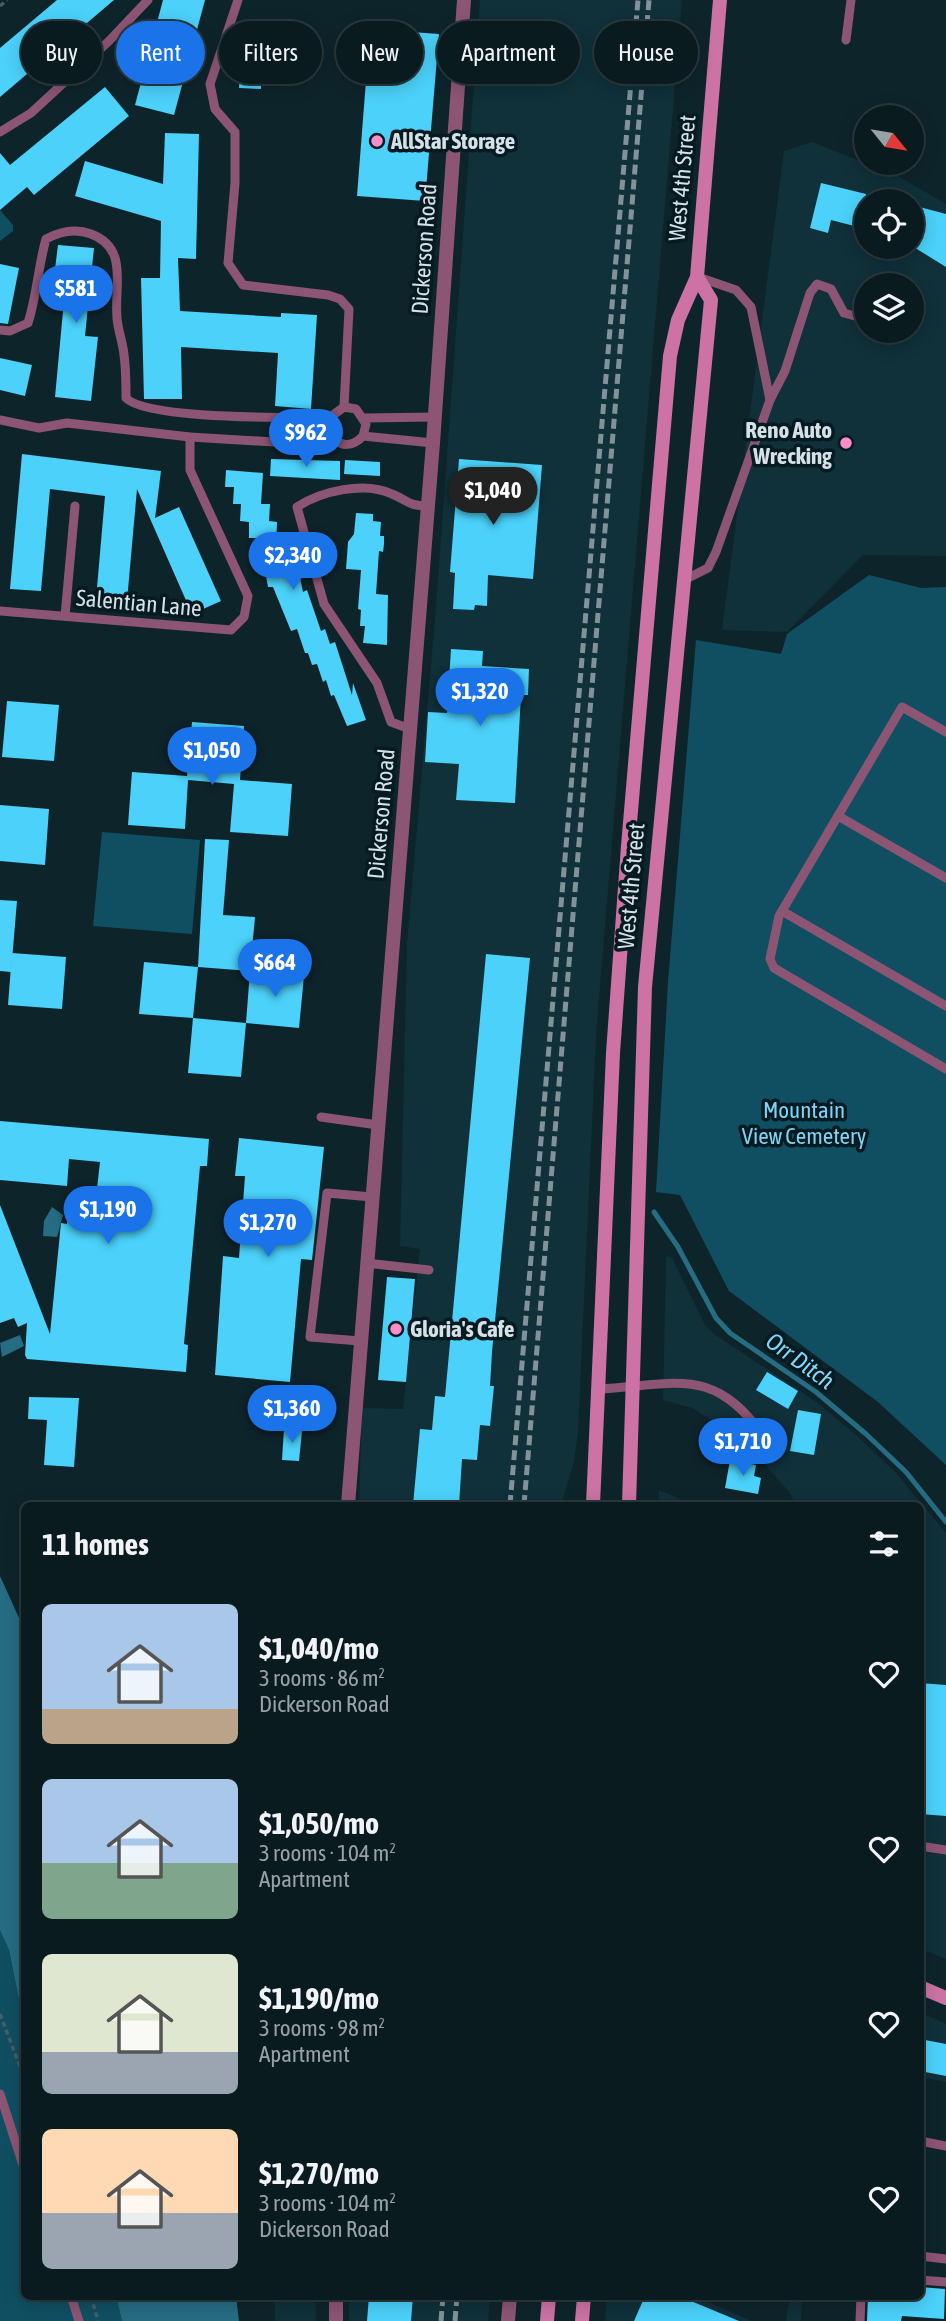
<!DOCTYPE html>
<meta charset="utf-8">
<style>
:root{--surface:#0a1b20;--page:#18282d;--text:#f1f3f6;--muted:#99a1a5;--line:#2a393e;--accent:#1a73e8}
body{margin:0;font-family:"Asap Condensed",sans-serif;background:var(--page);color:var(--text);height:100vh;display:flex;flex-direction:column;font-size:26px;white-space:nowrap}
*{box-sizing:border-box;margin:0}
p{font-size:23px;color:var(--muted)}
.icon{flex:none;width:38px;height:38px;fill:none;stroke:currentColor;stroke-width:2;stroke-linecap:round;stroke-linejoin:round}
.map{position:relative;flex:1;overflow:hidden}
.details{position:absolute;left:21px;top:1502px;width:903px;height:798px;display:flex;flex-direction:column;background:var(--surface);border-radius:10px;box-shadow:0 4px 18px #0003,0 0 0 2px var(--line)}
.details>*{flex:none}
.hud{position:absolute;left:21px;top:21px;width:905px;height:63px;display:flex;gap:14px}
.needle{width:46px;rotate:120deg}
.tools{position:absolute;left:854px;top:105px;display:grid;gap:14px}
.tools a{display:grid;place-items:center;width:70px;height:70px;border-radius:50%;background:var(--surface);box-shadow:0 4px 18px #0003,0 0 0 2px var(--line);font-size:35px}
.price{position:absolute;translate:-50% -60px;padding:0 16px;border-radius:24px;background:var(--accent);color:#fff;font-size:23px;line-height:46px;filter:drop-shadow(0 2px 4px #0008)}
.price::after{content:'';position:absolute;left:50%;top:42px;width:21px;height:16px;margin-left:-10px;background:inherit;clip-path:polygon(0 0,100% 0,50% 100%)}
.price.current{background:#222;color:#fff}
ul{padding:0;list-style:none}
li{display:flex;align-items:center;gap:21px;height:175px;padding:0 21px}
li span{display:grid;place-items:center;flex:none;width:196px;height:140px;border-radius:10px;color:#555}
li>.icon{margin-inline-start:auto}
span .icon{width:84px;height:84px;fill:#fffc;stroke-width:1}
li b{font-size:30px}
h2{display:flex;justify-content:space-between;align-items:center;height:84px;padding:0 21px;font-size:30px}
.chip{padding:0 24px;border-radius:32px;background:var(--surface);box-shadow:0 4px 18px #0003,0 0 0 2px var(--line);font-size:24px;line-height:63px}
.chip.current{background:var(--accent);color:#fff}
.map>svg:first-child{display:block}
.built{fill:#10303a;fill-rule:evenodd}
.green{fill:#104f62}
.water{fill:#266c82}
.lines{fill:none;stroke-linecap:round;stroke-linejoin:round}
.stream{stroke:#266c82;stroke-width:5}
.building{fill:#4bd1fa}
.path{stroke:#4a5d63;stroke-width:3.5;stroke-dasharray:5 3.5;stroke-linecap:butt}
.lane{stroke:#8d5574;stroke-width:9}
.street{stroke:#8d5574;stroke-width:14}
.secondary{stroke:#cc72a4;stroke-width:14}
.rail{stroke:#829298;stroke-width:5;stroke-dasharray:10 5;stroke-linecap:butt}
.poi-dot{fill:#f98fca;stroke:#051a21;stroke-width:2.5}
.labels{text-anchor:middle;stroke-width:7;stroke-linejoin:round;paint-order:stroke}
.poi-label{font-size:23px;font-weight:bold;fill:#d5e1e6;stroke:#051a21;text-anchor:start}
.street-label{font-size:23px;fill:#d5e1e6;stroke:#051a21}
.park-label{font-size:23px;fill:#7dd4f3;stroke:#051a21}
.water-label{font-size:24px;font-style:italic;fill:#80d7f6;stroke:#051a21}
</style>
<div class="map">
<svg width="946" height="2321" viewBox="0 0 946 2321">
<rect width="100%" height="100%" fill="#0e242b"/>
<g class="built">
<path d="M480 0H682L596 1035 578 1432 574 1462 561 1505H359L362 1408 403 1409 420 1249 400 1246 407 944 436 607Z"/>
<path d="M812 142 896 175 946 204V556L863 555 787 632 722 630 784 151ZM866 201H912V247H866ZM866 285H912V331H866Z"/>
<path d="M666 1256 672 1258 704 1323 714 1334 815 1401 855 1434 894 1471 946 1533V1959L921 1949 920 1505H796L789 1492 761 1460 723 1427 692 1408 663 1400Z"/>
<path d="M659 1490 695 1505H658Z"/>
<path d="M920 2012 946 2024V2082L921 2077Z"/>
<path d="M275 2296H315L316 2321H275Z"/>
<path d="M349 2296H490L488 2321H349Z"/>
<path d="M607 2296H694L752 2321H605Z"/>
<path d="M790 2296H802L801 2321H786Z"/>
</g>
<g class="green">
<path d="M0 210 13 225V231L0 241Z"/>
<path d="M869 575 921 588 946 587V1465L878 1402 729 1291 680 1195 656 1192 668 982 696 640 781 654 787 634Z"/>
<path d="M102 832 200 840 192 934 93 926Z"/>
<path d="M0 1929 9 1950 24 2025V2296H116L122 2321H0Z"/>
</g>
<g class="water">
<path d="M52 1207 63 1215 57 1237 43 1236 44 1221Z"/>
<path d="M20 1335 24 1346 2 1357 0 1343Z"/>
<path d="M0 1576 24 1629V2025L9 1950 0 1930Z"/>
<path d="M116 2296H236L239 2321H122Z"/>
</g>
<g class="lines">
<path class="stream" d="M654 1212 678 1247 716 1318 730 1333 816 1392 866 1434 906 1472 946 1522"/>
</g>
<g class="building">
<path d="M57 0H114L0 97V48Z"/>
<path d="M163 0H205L174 115 135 105Z"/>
<path d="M370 29 439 34 425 201 357 196Z"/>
<path d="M241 56 263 57 261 89 239 88Z"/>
<path d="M105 87 129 116 34 195 27 187 0 210V153L10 165Z"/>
<path d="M165 133 199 134 196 259 178 258 180 311 281 317V313L317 315 311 409 275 406 278 353 181 347 182 399H144L141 278H160L161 221 75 196 85 161 163 184Z"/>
<path d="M821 183 866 194V229L831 220 828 233 810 228Z"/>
<path d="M912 205 946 214V267L912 246Z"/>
<path d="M58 245 94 248 85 336 98 337 91 401 55 397 66 279 54 277Z"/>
<path d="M0 264 19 268 8 324 0 323Z"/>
<path d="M0 358 32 365 25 396 0 390Z"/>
<path d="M22 454 161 471 155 518 179 507 221 601 192 614 137 489 127 601 96 599 105 496 50 489 41 591 10 589Z"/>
<path d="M271 459 340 461V480L270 476Z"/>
<path d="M459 459 542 465 533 579 488 575 487 606 475 605 474 610 453 609 455 573 450 572Z"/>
<path d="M345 460 380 462V476L344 474Z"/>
<path d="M226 470 263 473 261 504H270L269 521 277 522 276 547 283 545 287 561 296 558 303 592 307 590 321 631 325 629 330 644 335 642 352 695 353 683 366 720 347 726 334 695 331 696 326 680 323 682 317 664 312 665 308 653H305L297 629 291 631 273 587H268L259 538H249V522L240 521 241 504H233L234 487H225Z"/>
<path d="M356 513 373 514V521L381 522 380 536H384V544L383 552 379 551 376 594 388 595 387 645 363 643 365 626H360L361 610 358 609 361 570 346 569 348 542 354 534Z"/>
<path d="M326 535 330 556 318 558 313 537Z"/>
<path d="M451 649 483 651 482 666 529 669 528 695H521L515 803 456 800 459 764 425 762 428 712 447 713Z"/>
<path d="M7 701 59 705 54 761 2 757Z"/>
<path d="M192 722 244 726 240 780 292 784 288 836 230 832 234 784 188 780 185 829 128 825 132 772 187 776Z"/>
<path d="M0 805 49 809 45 865 0 861Z"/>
<path d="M205 839 229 840 223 915 255 917 250 971 198 967Z"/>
<path d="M0 900 17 901 11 972 0 971Z"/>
<path d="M12 953 66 957 62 1009 8 1005Z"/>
<path d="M486 954 530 958 492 1352 490 1386H494L490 1426 480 1425 477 1460 462 1459 459 1505H413L420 1429 432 1430 435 1396 445 1397Z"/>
<path d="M144 962 198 967 193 1018 139 1014Z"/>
<path d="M250 971 304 976 299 1028 246 1023Z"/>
<path d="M193 1018 246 1023 241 1077 188 1073Z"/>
<path d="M0 1121 209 1139 207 1166H200L184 1344 188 1345 186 1372 27 1359 25 1355 27 1323 18 1327 14 1318 0 1323V1205L50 1334 61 1223 67 1224 69 1204 95 1206 100 1162 69 1159 67 1186 0 1180Z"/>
<path d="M239 1138 324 1147 312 1260 301 1259 290 1382 215 1375 223 1256 239 1258 245 1176H235Z"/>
<path d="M387 1277 415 1279 406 1382 378 1380Z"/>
<path d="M767 1372 798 1391 788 1409 756 1390Z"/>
<path d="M29 1397 79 1398 74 1467 44 1465 47 1420 28 1419Z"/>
<path d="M798 1410 821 1414 814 1455 790 1451Z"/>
<path d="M284 1429 302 1431 299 1461 282 1460Z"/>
<path d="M730 1460 756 1465 754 1476 761 1478 758 1494 725 1488Z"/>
<path d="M920 1683 946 1685V1816L920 1814Z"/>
<path d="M920 2039 946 2044V2076L920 2071Z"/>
<path d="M920 2287 945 2289 944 2319 902 2316 901 2321H867L868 2296H920Z"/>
<path d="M369 2296H413L411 2321H367Z"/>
<path d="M645 2296H679L739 2321H634Z"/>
</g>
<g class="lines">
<g class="path">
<path d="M0 6 7 0"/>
<path d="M0 2014 24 2077"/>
<path d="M91 2296 98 2321"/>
</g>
<g class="lane">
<path d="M238 0 210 84 215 109 235 132V183L228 263 243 285 328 295 340 299 349 309 344 407"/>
<path d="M846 40 851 0"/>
<path d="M0 132 31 113 109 41 148 0"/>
<path d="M0 330 10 331 28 323C37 295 38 267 46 239 61 231 75 228 91 234 129 248 114 286 117 318 118 331 123 343 124 355 126 369 126 384 126 398 147 420 293 417 329 418"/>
<path d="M770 400 785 371 810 293 817 284 831 289 844 313 866 319"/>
<path d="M364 418 435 417"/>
<path d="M0 420 39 428 67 423 190 437 306 444 331 437"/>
<path d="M363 436 366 424 356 409 344 407 329 418 331 437C341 447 353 447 363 436L433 443"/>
<path d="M682 581 708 568 716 552 770 400 751 307 736 290 698 277"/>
<path d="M0 611 231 630 244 617 248 596 190 470V437"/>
<path d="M65 616 75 506"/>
<path d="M410 729 391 722 377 683 324 604 297 507C321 491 365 481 392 494 409 501 408 506 428 506"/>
<path d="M946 732 902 707 779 916 770 959 774 968 946 1069"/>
<path d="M838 816 946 878"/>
<path d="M782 911 946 1006"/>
<path d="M321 1117 378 1125"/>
<path d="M366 1263 429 1270"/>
<path d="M360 1341 310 1337 327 1193 372 1197"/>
<path d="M598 1389C677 1385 715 1364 766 1440"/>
<path d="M920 1846 946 1850"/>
<path d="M0 2094 24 2168"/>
<path d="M920 2141 946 2146"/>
<path d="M920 2256 946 2259"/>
<path d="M920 2280 946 2282"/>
<path d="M71 2296 79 2321"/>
<path d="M860 2321 861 2296"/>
</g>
<g class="street">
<path d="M348 1505 433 443 464 0"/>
<path d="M336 2296V2321"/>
<path d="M508 2321 510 2296"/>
</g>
<g class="secondary">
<path d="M593 1505 613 1053 628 846 670 356 678 320 697 277 720 0"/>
<path d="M629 1505 645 987 711 300 697 277"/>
<path d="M920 1987 946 1998"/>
<path d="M547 2321 549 2296"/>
<path d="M582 2321 584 2296"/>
</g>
<g class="rail">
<path d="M510 1505 638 0"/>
<path d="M524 1505 649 0"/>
<path d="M441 2321 443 2296"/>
<path d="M455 2321 457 2296"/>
</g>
</g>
<g class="poi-dot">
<circle cx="377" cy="141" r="7"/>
<circle cx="846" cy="443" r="7"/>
<circle cx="396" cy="1329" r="7"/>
</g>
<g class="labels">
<g class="poi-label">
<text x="391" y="149">AllStar Storage</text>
<text x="832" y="438" text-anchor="end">Reno Auto<tspan x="832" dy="26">Wrecking</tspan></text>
<text x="410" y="1337">Gloria's Cafe</text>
</g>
<g class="street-label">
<text transform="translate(682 178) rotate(-85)" y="8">West 4th Street</text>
<text transform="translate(424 249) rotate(-86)" y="8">Dickerson Road</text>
<text transform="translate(139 603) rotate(5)" y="8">Salentian Lane</text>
<text transform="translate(381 814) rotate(-85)" y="8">Dickerson Road</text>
<text transform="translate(631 886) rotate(-85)" y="8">West 4th Street</text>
</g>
<g class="park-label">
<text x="804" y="1118">Mountain<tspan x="804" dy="26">View Cemetery</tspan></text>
</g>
<g class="water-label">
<text transform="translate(800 1361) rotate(36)" y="8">Orr Ditch</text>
</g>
</g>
</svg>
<div class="tools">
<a><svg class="needle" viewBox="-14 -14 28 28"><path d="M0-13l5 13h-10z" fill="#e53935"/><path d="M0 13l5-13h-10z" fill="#99a1a5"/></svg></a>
<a><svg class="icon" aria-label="locate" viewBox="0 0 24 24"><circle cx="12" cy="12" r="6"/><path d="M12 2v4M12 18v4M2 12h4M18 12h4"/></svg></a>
<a><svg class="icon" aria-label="layers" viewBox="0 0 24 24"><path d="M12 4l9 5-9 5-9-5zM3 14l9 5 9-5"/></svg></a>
</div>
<b class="price" style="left:76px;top:325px">$581</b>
<b class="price" style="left:306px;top:469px">$962</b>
<b class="price current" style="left:493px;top:527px">$1,040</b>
<b class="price" style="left:293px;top:592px">$2,340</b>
<b class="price" style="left:480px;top:728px">$1,320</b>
<b class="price" style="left:212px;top:787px">$1,050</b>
<b class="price" style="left:275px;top:999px">$664</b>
<b class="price" style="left:108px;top:1246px">$1,190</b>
<b class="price" style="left:268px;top:1259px">$1,270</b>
<b class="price" style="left:292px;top:1445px">$1,360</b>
<b class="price" style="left:743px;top:1478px">$1,710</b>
<div class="hud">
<a class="chip">Buy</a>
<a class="chip current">Rent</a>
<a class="chip">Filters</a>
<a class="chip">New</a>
<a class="chip">Apartment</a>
<a class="chip">House</a>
</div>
<section class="details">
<h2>11 homes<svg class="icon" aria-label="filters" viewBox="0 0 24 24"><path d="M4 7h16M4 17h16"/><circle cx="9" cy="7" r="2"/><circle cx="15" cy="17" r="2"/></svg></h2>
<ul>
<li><span style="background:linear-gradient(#a9c7e8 75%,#b9a48a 0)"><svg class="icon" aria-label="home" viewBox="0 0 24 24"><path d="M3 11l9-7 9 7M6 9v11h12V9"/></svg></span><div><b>$1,040/mo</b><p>3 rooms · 86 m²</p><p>Dickerson Road</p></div><svg class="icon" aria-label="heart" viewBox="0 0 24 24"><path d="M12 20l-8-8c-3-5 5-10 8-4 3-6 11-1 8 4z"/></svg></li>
<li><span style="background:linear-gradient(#a9c7e8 60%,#7fa58c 0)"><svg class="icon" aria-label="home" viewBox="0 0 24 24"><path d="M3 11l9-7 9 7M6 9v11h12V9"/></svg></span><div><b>$1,050/mo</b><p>3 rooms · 104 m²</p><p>Apartment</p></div><svg class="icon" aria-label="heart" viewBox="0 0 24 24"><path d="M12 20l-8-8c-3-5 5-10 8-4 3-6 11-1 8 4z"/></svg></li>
<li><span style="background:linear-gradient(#dfe7d0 70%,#9aa5b1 0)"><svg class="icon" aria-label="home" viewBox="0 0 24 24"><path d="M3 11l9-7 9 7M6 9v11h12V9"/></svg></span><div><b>$1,190/mo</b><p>3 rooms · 98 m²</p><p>Apartment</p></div><svg class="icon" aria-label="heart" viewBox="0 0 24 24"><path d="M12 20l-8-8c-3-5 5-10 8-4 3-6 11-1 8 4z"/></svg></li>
<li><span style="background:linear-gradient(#ffd9b3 60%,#9aa5b1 0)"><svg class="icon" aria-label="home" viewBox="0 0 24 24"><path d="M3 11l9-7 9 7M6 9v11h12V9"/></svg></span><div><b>$1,270/mo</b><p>3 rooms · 104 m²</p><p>Dickerson Road</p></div><svg class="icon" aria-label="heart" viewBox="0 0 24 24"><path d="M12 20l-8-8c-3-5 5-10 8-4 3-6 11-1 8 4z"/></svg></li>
</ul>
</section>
</div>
